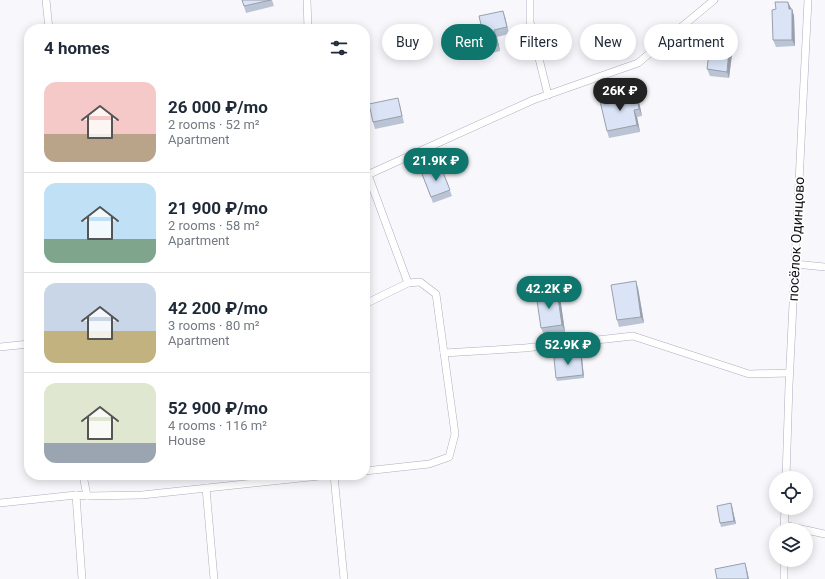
<!DOCTYPE html>
<meta charset="utf-8">
<style>
:root{--surface:#fff;--page:#f6f6f7;--text:#1f2937;--muted:#747a83;--line:#e0e1e3;--accent:#0f766e}
body{margin:0;font-family:Roboto,sans-serif;background:var(--page);color:var(--text);height:100vh;display:flex;flex-direction:column;font-size:15px;white-space:nowrap}
*{box-sizing:border-box;margin:0}
p{font-size:13px;color:var(--muted)}
.icon{flex:none;width:22px;height:22px;fill:none;stroke:currentColor;stroke-width:2;stroke-linecap:round;stroke-linejoin:round}
.map{position:relative;flex:1;overflow:hidden}
.panel{position:absolute;left:24px;top:24px;width:346px;height:456px;display:flex;flex-direction:column;background:var(--surface);border-radius:16px;box-shadow:0 2px 10px #0003}
.panel>*{flex:none}
.guide{position:absolute;left:382px;top:24px;width:380px;height:36px;display:flex;gap:8px}
.controls{position:absolute;left:769px;top:471px;display:grid;gap:8px}
.controls a{display:grid;place-items:center;width:44px;height:44px;border-radius:50%;background:var(--surface);box-shadow:0 2px 10px #0003;font-size:20px}
.price{position:absolute;translate:-50% -34px;padding:0 9px;border-radius:14px;background:var(--accent);color:#fff;font-size:13px;line-height:26px;filter:drop-shadow(0 1px 2px #0008)}
.price::after{content:'';position:absolute;left:50%;top:24px;width:12px;height:9px;margin-left:-6px;background:inherit;clip-path:polygon(0 0,100% 0,50% 100%)}
.price.selected{background:#222;color:#fff}
ul{padding:0;list-style:none}
li{display:flex;align-items:center;gap:12px;height:100px;padding:0 20px}
li+li{border-top:1px solid var(--line)}
li span{display:grid;place-items:center;flex:none;width:112px;height:80px;border-radius:12px;color:#555}
li>.icon{margin-inline-start:auto}
span .icon{width:48px;height:48px;fill:#fffc;stroke-width:1}
li b{font-size:17px}
h2{display:flex;justify-content:space-between;align-items:center;height:48px;padding:0 20px;font-size:17px}
.tag{padding:0 14px;border-radius:18px;background:var(--surface);box-shadow:0 2px 10px #0003;font-size:14px;line-height:36px}
.tag.selected{background:var(--accent);color:#fff}
.map>svg:first-child{display:block}
.lines{fill:none;stroke-linecap:round;stroke-linejoin:round}
.service-casing{stroke:#adaec1;stroke-width:8}
.service{stroke:#fff;stroke-width:7}
.wall{fill:#bbc4d4}
.shaded-wall{fill:#99a0ac}
.building{fill:#dae4f6;stroke:#99a0ac}
.labels{text-anchor:middle;stroke-width:3.5;stroke-linejoin:round;paint-order:stroke}
.street-label{font-size:14px;fill:#111218;stroke:#fff}
</style>
<div class="map">
<svg width="825" height="579" viewBox="0 0 825 579">
<rect width="100%" height="100%" fill="#f8f8fc"/>
<g class="lines">
<g class="service-casing">
<g id="service">
<path d="M46 0 49 29"/>
<path d="M307 0 308 29"/>
<path d="M530 0V22L548 95"/>
<path d="M368 175 408 283"/>
<path d="M365 176 533 100 638 63 714 0"/>
<path d="M795 264 825 267"/>
<path d="M365 304 408 283 420 282 436 294 455 434 449 457 429 464 365 471"/>
<path d="M0 347 29 344"/>
<path d="M444 353 525 348 633 336 749 374 789 373"/>
<path d="M334 475 344 579"/>
<path d="M786 478 789 385 808 0"/>
<path d="M206 488 214 579"/>
<path d="M87 496 142 495 329 475"/>
<path d="M0 503 76 495"/>
<path d="M784 525 805 530"/>
<path d="M784 530 785 508"/>
<path d="M806 530 825 534"/>
<path d="M82 579 76 495 87 496 83 475"/>
<path d="M784 579V560"/>
</g>
</g>
<use href="#service" class="service"/>
</g>
<g class="wall">
<path d="M242 0H272L274 6 246 13Z"/>
<path d="M791 9H792L794 16 795 46 776 47 773 40Z"/>
<path d="M505 17 509 34 497 37 500 51 469 59 466 52 482 29Z"/>
<path d="M728 32 733 46 729 78 710 76 707 69 715 38Z"/>
<path d="M631 94 632 97 639 102 642 116 637 117 640 132 609 138 607 131Z"/>
<path d="M400 105 404 123 375 129 373 122Z"/>
<path d="M441 167 452 196 433 203 422 174Z"/>
<path d="M638 288 644 323 619 327 617 320Z"/>
<path d="M560 297 565 332 544 335 541 328Z"/>
<path d="M582 358 584 378 557 381 556 378Z"/>
<path d="M731 503 736 524 721 527 720 523Z"/>
</g>
<g class="shaded-wall">
<path d="M788 2 791 8V16L789 9Z"/>
<path d="M792 9 794 16 795 46 792 40Z"/>
<path d="M503 11 505 17 509 34 507 27Z"/>
<path d="M494 30 497 37 500 51 498 45Z"/>
<path d="M728 32 733 46 729 78 727 72V39Z"/>
<path d="M637 96 639 102 642 116 639 109Z"/>
<path d="M634 110 637 117 640 132 637 125Z"/>
<path d="M636 281 638 288 644 323 641 317Z"/>
<path d="M557 291 560 297 565 332 562 325Z"/>
<path d="M581 355 582 358 584 378 583 375Z"/>
<path d="M731 503 732 506 736 524 734 521Z"/>
<path d="M745 563 747 570 749 579H748Z"/>
</g>
<g class="building">
<path d="M242 0H271L244 6Z"/>
<path d="M775 2H788L789 9H792V40H773L772 10 776 9Z"/>
<path d="M503 11 507 27 494 30 498 45 466 52 462 34 482 29 479 16Z"/>
<path d="M715 31 728 32 727 39 730 40 727 72 707 69 711 37 715 38Z"/>
<path d="M631 94 632 97 637 96 639 109 634 110 637 125 607 131 600 101Z"/>
<path d="M398 98 402 116 373 122 369 104Z"/>
<path d="M441 167 450 190 431 197 422 174Z"/>
<path d="M636 281 641 317 617 320 611 285Z"/>
<path d="M557 291 562 325 541 328 536 294Z"/>
<path d="M581 355 583 375 556 378 554 358Z"/>
<path d="M731 503 734 521 720 523 717 506Z"/>
<path d="M745 563 748 579H717L715 569Z"/>
</g>
<g class="labels">
<g class="street-label">
<text transform="translate(796 239) rotate(-87)" y="5">посёлок Одинцово</text>
</g>
</g>
</svg>
<div class="controls">
<a><svg class="icon" aria-label="locate" viewBox="0 0 24 24"><circle cx="12" cy="12" r="6"/><path d="M12 2v4M12 18v4M2 12h4M18 12h4"/></svg></a>
<a><svg class="icon" aria-label="layers" viewBox="0 0 24 24"><path d="M12 4l9 5-9 5-9-5zM3 14l9 5 9-5"/></svg></a>
</div>
<b class="price selected" style="left:620px;top:112px">26K ₽</b>
<b class="price" style="left:436px;top:182px">21.9K ₽</b>
<b class="price" style="left:549px;top:310px">42.2K ₽</b>
<b class="price" style="left:568px;top:366px">52.9K ₽</b>
<div class="guide">
<a class="tag">Buy</a>
<a class="tag selected">Rent</a>
<a class="tag">Filters</a>
<a class="tag">New</a>
<a class="tag">Apartment</a>
</div>
<section class="panel">
<h2>4 homes<svg class="icon" aria-label="filters" viewBox="0 0 24 24"><path d="M4 7h16M4 17h16"/><circle cx="9" cy="7" r="2"/><circle cx="15" cy="17" r="2"/></svg></h2>
<ul>
<li><span style="background:linear-gradient(#f6c9c9 65%,#b9a48a 0)"><svg class="icon" aria-label="home" viewBox="0 0 24 24"><path d="M3 11l9-7 9 7M6 9v11h12V9"/></svg></span><div><b>26 000 ₽/mo</b><p>2 rooms · 52 m²</p><p>Apartment</p></div></li>
<li><span style="background:linear-gradient(#bfe0f5 70%,#7fa58c 0)"><svg class="icon" aria-label="home" viewBox="0 0 24 24"><path d="M3 11l9-7 9 7M6 9v11h12V9"/></svg></span><div><b>21 900 ₽/mo</b><p>2 rooms · 58 m²</p><p>Apartment</p></div></li>
<li><span style="background:linear-gradient(#c9d6e8 60%,#c2b280 0)"><svg class="icon" aria-label="home" viewBox="0 0 24 24"><path d="M3 11l9-7 9 7M6 9v11h12V9"/></svg></span><div><b>42 200 ₽/mo</b><p>3 rooms · 80 m²</p><p>Apartment</p></div></li>
<li><span style="background:linear-gradient(#dfe7d0 75%,#9aa5b1 0)"><svg class="icon" aria-label="home" viewBox="0 0 24 24"><path d="M3 11l9-7 9 7M6 9v11h12V9"/></svg></span><div><b>52 900 ₽/mo</b><p>4 rooms · 116 m²</p><p>House</p></div></li>
</ul>
</section>
</div>
